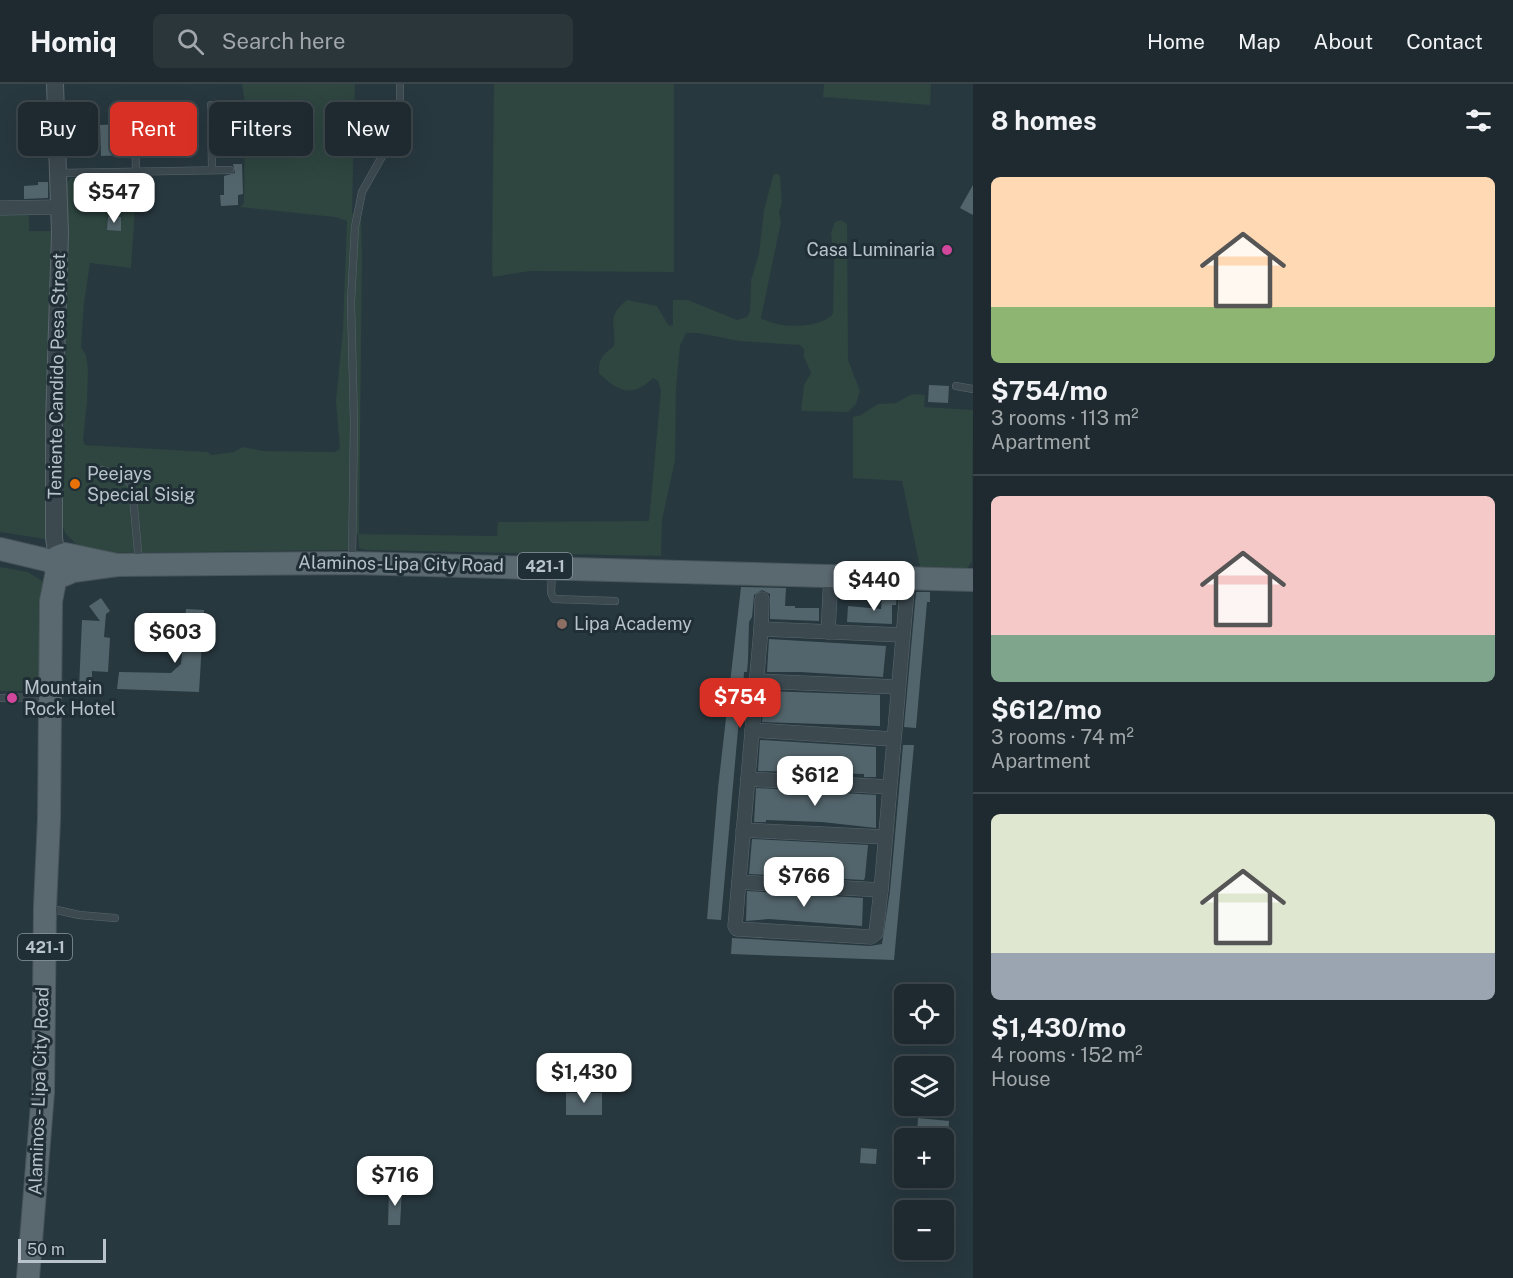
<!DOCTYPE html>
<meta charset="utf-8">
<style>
:root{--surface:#1e2a2f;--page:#2b363b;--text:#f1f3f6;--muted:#a1a7aa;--line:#3c464b;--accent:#d93025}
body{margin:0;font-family:"Public Sans",sans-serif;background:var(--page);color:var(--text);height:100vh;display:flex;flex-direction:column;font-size:22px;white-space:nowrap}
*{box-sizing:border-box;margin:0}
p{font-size:20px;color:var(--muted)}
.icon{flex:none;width:33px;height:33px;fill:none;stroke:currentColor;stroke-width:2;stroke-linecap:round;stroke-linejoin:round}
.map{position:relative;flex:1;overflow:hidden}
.details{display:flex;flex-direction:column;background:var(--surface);width:540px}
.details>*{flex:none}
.hud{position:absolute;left:18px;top:18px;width:570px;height:54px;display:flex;gap:12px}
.fabs{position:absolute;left:894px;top:900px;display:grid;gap:12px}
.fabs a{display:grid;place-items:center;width:60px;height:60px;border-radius:9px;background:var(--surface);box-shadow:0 6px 24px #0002,0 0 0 2px var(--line);font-size:30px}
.scale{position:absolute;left:18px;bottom:15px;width:88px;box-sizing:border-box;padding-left:6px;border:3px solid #b8c3ca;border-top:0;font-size:16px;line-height:21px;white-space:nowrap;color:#b8c3ca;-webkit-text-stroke:4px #202e35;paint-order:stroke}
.price{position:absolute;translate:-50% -51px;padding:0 14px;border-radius:12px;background:#fff;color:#222;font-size:20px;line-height:39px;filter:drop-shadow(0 2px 3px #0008)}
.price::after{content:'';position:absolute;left:50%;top:36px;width:18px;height:14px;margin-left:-9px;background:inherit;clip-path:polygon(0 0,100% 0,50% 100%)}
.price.on{background:var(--accent);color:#fff}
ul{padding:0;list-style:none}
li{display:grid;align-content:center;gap:12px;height:318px;padding:0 18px}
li+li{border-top:2px solid var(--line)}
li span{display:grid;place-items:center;height:186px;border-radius:9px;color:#555}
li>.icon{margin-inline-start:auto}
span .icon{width:108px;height:108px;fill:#fffc;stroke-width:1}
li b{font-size:26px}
h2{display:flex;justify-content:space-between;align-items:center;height:72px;padding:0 18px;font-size:26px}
.pill{padding:0 21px;border-radius:9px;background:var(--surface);box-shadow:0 6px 24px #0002,0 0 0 2px var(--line);font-size:21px;line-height:54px}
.pill.on{background:var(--accent);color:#fff}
header{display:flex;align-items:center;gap:36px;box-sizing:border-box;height:84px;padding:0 30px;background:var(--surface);border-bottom:2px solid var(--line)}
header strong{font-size:28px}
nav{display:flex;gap:33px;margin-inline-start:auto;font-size:21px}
.search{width:420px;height:54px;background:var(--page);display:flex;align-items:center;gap:15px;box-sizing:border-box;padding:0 21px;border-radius:9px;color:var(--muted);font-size:22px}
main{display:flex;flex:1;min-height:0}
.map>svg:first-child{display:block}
.green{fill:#2e4540}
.building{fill:#53656c}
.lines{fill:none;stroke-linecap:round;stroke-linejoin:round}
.service-casing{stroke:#5a666d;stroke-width:8}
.minor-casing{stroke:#5a666d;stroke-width:15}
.tertiary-casing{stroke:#5a666d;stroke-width:18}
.primary-casing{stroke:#48555b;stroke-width:24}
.service{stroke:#3c494f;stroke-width:7}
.minor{stroke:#3c494f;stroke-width:14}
.tertiary{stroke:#3c494f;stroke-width:16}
.primary{stroke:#5a686f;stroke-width:22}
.hotel-dot{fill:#d1479c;stroke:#202e35;stroke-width:2}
.food-dot{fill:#e8710a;stroke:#202e35;stroke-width:2}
.education-dot{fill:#8d6e63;stroke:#202e35;stroke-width:2}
.labels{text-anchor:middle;stroke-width:6;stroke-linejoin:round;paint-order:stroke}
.shield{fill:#202e35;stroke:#8a969d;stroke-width:1.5}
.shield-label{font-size:16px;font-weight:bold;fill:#b8c3ca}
.poi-label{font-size:18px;fill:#b8c3ca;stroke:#202e35;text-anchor:start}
.street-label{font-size:18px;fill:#b8c3ca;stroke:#202e35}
</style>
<header>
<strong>Homiq</strong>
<div class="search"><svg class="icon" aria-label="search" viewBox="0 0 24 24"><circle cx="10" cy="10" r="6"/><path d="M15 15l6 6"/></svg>Search here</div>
<nav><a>Home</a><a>Map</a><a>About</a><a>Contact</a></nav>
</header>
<main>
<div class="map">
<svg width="973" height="1194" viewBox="0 0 973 1194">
<rect width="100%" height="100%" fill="#28383f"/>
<g class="green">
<path d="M242 0H355L352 129 361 132 362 175 359 450 497 452 498 438 649 437 661 306 658 297 653 294C632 315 617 307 599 289 598 275 603 270 614 262 616 240 606 232 627 216L657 222 669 242 673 241V216H688L737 236 747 233 750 227 751 196 759 170 764 126 773 92 776 89 780 92 782 119 779 128 781 138 761 234C778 245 819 245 833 230L834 176 831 149 835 138 841 136 847 140 848 276 860 307 856 320 848 328 801 327 804 301 811 289 804 273V265L800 261 739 257 698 249H686L680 262 676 305 675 377 662 436 661 472 367 466 359 464 358 450H349L348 466 110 469 80 464 65 449 61 436 68 127 66 100 71 94 115 93V117L135 126 131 184 90 179 84 219 81 263 86 271 88 285 87 319 83 356 85 361 208 368 211 371 234 368 243 363 263 367 335 368 340 365 336 317 343 244 347 137 335 133 240 123 244 119 245 18Z"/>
<path d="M494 0H674V188L530 187 493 193 492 184Z"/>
<path d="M824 0H931L930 21 823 13Z"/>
<path d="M29 128V147H54L46 313 45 455 0 448V129Z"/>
<path d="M912 310 925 311 924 323 973 326 972 478 967 484 920 483 902 397 853 394V333L861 331 878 320 896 319Z"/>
<path d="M0 483 28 488 42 497 43 502 40 594 38 603 33 607H0Z"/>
</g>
<g class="building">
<path d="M123 40 124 71 101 72 100 41Z"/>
<path d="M233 80H242L243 110 238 111V121L221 122 220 111H224V92L235 89Z"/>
<path d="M38 98H48V114L24 115V102L38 101Z"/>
<path d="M973 101V131L960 124Z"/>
<path d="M108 133H121V147L107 146Z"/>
<path d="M929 301 949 302 948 319 928 318Z"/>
<path d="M741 503 786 504 785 522H795V524H819V537L770 535V510L762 506 754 511 752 533 749 538 748 576 747 588H744L742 623H740L721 836 707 835 718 704Z"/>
<path d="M882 508 897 509 896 521H892V540L847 538 848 522 881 525Z"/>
<path d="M916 508H930V518H927L916 644 904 643Z"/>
<path d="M101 514 110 527 106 530 104 553 110 554 108 588 92 587V605L79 604 82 536 100 537 89 522Z"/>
<path d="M186 525 204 526 199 608 117 605 119 588 171 589 181 580Z"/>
<path d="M769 555 886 562 883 593 800 588H767Z"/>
<path d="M765 607 880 611V642L762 638Z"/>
<path d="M760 656 876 663V693H864V690L758 687Z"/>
<path d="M903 661H914L894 876 731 870 732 854 870 862 882 860 890 807Z"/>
<path d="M756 704 876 711V744L822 738 766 736V738H754Z"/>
<path d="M752 755 868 761 865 793 864 796 749 790Z"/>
<path d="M747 807 863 814 862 842 769 835 746 837Z"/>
<rect x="566" y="1009" width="36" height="22"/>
<path d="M918 1034 949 1037 948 1054 917 1050Z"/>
<path d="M861 1064 877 1065 876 1080 860 1079Z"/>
<path d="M389 1105 402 1106 400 1141H388Z"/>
</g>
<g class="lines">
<g class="service-casing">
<g id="service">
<path d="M211 21 212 85"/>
<path d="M135 43 136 87"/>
<path d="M59 89 230 86"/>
<path d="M956 302 973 305"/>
<path d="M102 386 124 392 132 402 139 478"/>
<path d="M352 476 354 339 351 218 355 143 362 108 389 60 400 19V0"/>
<path d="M552 488 551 509 554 515 615 517"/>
<path d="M0 614 48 613"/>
<path d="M48 824 79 831 115 834"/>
</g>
</g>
<g class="minor-casing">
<g id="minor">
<path d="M0 124 60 123"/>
<path d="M762 515 761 545 735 842 737 845 871 853 876 849 881 806 907 507"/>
<path d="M761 545 902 551"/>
<path d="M828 548 831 491"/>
<path d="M756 597 898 603"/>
<path d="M752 646 893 655"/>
<path d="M748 695 889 703"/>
<path d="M743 746 885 753"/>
<path d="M739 798 881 806"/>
</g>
</g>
<g class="tertiary-casing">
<path id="tertiary" d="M55 0 60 149 54 338V454L57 473"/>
</g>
<g class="primary-casing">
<g id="primary">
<path d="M0 465 55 478"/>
<path d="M117 481 65 470 57 473C53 481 55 488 64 491L73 487 117 481 352 479 973 496"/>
<path d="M28 1194 43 1008 45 823 49 735 51 517 57 487"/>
</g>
</g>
<use href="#service" class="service"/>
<use href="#minor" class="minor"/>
<use href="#tertiary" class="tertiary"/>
<use href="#primary" class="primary"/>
</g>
<g class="hotel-dot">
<circle cx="947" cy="166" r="6"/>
<circle cx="12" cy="614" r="6"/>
</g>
<circle class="food-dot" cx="75" cy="400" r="6"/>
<circle class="education-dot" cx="562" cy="540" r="6"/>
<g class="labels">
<g class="shield">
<rect x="518" y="469" width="54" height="26" rx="4.5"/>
<rect x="18" y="850" width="54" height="26" rx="4.5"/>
</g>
<g class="shield-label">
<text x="545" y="488">421-1</text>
<text x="45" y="869">421-1</text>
</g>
<g class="poi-label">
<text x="935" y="172" text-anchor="end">Casa Luminaria</text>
<text x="87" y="396">Peejays<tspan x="87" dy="21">Special Sisig</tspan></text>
<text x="574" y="546">Lipa Academy</text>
<text x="24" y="610">Mountain<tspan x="24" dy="21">Rock Hotel</tspan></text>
</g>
<g class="street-label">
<text transform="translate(57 292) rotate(-89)" y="6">Teniente Candido Pesa Street</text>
<text transform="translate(401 480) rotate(1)" y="6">Alaminos-Lipa City Road</text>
<text transform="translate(39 1007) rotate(-88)" y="6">Alaminos - Lipa City Road</text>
</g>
</g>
</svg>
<div class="fabs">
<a><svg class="icon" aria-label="locate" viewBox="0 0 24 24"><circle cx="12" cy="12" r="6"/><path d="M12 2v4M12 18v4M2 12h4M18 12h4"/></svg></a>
<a><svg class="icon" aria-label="layers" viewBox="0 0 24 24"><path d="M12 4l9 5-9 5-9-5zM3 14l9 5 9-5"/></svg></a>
<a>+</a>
<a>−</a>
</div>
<div class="scale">50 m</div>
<b class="price" style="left:114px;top:140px">$547</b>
<b class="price" style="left:874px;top:528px">$440</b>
<b class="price" style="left:175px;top:580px">$603</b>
<b class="price on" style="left:740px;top:645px">$754</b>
<b class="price" style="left:815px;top:723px">$612</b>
<b class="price" style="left:804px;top:824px">$766</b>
<b class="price" style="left:584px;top:1020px">$1,430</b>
<b class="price" style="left:395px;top:1123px">$716</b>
<div class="hud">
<a class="pill">Buy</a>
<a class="pill on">Rent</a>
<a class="pill">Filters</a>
<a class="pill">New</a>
</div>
</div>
<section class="details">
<h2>8 homes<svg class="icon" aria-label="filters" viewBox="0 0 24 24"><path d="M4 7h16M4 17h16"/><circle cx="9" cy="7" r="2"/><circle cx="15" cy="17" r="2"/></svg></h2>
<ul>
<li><span style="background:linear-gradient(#ffd9b3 70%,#8fb573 0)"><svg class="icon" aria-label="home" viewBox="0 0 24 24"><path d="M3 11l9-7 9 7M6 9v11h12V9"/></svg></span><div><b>$754/mo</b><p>3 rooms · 113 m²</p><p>Apartment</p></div></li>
<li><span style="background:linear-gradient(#f6c9c9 75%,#7fa58c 0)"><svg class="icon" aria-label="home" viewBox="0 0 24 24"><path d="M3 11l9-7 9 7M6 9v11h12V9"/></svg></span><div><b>$612/mo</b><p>3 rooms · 74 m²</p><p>Apartment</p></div></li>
<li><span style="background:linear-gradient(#dfe7d0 75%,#9aa5b1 0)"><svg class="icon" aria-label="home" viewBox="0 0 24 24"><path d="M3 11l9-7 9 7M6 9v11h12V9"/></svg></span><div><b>$1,430/mo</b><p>4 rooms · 152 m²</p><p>House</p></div></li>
</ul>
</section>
</main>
